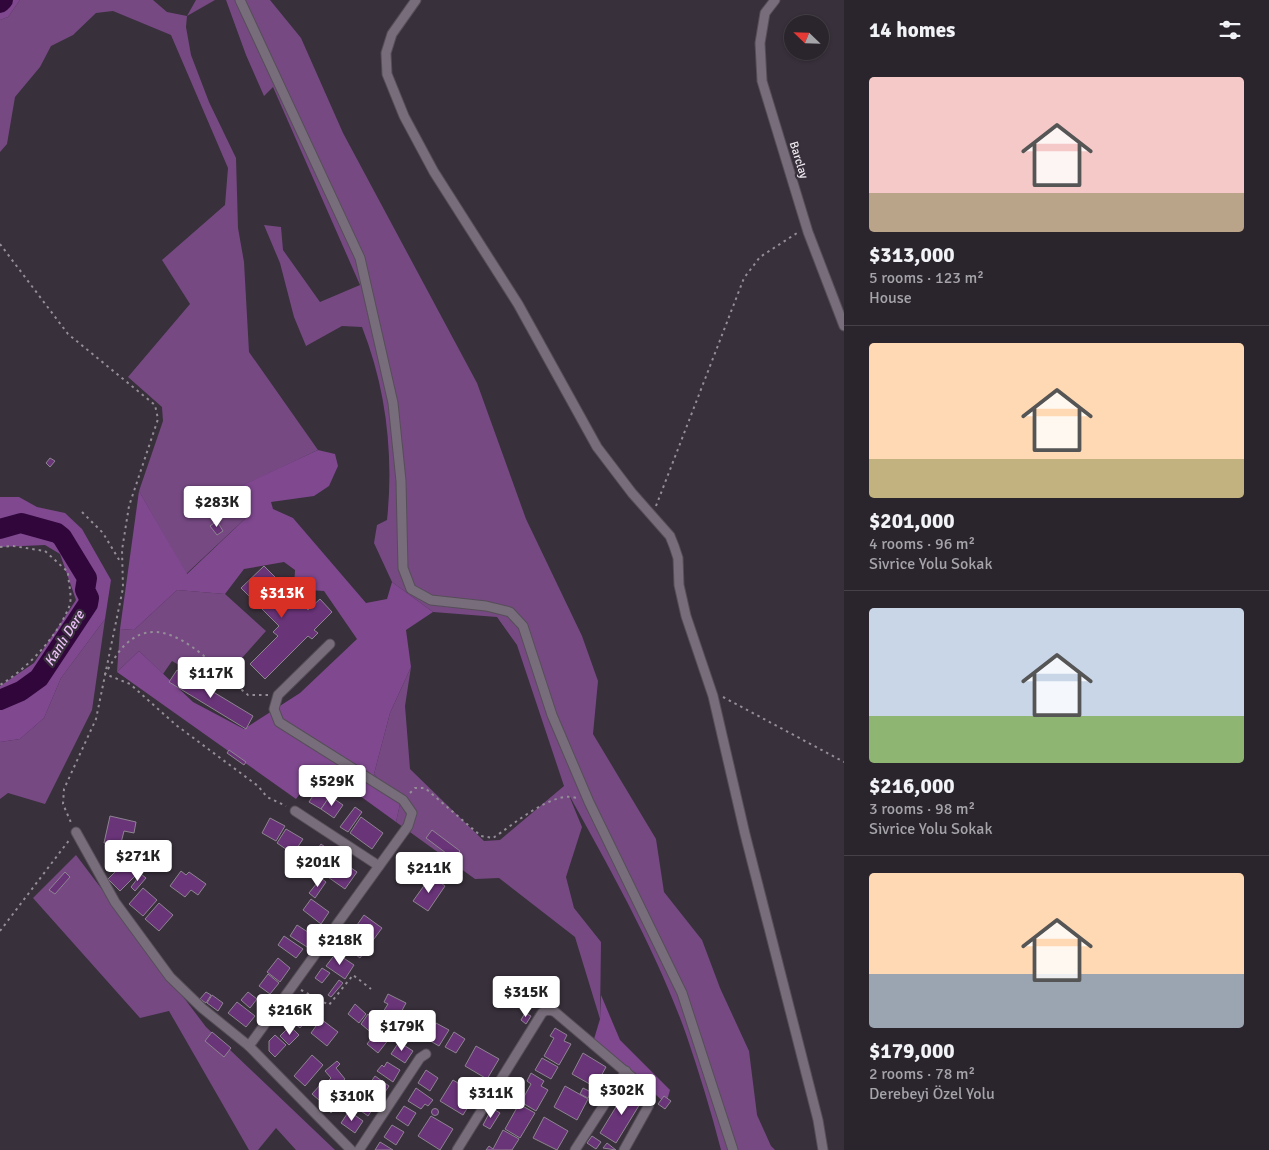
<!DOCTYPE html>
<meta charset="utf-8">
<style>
:root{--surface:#2a242c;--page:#363038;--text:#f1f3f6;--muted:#a5a4a9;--line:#464148;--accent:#d93025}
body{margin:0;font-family:Signika,sans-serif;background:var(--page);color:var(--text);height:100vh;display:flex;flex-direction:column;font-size:19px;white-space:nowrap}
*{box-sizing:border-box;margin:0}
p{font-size:16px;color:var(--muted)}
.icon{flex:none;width:28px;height:28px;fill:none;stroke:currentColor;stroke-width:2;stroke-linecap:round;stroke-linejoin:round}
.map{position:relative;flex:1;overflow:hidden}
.drawer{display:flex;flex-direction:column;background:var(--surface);width:425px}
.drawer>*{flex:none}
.needle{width:32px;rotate:293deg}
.controls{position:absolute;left:784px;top:15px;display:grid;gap:10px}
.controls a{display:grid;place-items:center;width:45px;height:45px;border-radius:50%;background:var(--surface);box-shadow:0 1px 4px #0004,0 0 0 1px var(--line);font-size:25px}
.price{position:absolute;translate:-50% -42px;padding:0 11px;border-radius:5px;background:#fff;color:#222;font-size:16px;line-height:32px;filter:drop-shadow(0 1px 2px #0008)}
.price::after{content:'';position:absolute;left:50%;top:30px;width:15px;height:11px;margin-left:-8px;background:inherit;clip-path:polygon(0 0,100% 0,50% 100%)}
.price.on{background:var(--accent);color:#fff}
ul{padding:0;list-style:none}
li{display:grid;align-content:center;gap:10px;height:265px;padding:0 25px}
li+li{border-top:1px solid var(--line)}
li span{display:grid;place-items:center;height:155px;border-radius:5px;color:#555}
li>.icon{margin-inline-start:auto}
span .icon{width:90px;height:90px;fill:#fffc;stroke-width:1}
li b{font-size:21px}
h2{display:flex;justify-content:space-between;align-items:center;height:60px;padding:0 25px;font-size:21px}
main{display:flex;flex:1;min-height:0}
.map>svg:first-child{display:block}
.green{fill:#764983}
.forest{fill:#7f488f}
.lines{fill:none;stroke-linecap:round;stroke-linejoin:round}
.river{stroke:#30063b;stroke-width:20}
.building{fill:#6a3479;stroke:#8e8491}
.minor-casing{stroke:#564e58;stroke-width:11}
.path{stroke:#948e97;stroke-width:2;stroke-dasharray:2.5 4;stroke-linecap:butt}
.minor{stroke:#786e7b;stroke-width:9}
.labels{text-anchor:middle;stroke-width:4.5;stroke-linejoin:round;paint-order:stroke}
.street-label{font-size:12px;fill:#eee9f0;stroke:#38303b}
.water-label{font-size:14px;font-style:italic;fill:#eec1fb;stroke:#38303b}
</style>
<main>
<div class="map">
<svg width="844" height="1150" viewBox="0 0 844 1150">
<rect width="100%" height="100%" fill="#38303b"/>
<g class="green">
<path d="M20 0H153L167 12 187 16 196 0H215L187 16 186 27 191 55 209 102 236 158 238 228 244 262 249 352 318 450 244 485 248 516 186 574 139 491 163 421 162 407 128 377 190 304 162 260 225 205 228 168 171 35 113 11 96 13 73 35 51 46 40 67 15 97 7 144 0 152V20L8 17Z"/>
<path d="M226 0H270L301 38 343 133 477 383 526 519 582 636 598 681 593 734 656 839 664 892 702 940 720 988 749 1051 757 1115 771 1146 775 1150H721C711 1111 699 1072 686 1034 656 950 611 871 568 793L582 827 566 877 574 908 601 942 600 1019 575 937 499 878 475 879 396 822 400 804 374 774 390 713 411 667 405 706 410 769 484 841 500 840 564 786 517 645 497 617 433 612 392 582 374 543 377 525 387 520C394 454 386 388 362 327L342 326 306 346 294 317 280 263 264 225 281 227 283 250 320 302 360 285 273 87 264 96 246 55Z"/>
<path d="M177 590 225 594 266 631 216 687 172 661 163 674 139 651 117 672 120 629 134 630Z"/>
<path d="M105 619 92 710 45 804 8 793 0 799V742L20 739 44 718 61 678Z"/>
<path d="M76 855 206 1027 335 1150H296L276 1128 258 1150H249L169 1011 140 1018 33 898Z"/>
</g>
<g class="forest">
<path d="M0 0H20L8 17 0 20Z"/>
<path d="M318 450 335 454 338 466 329 486 314 496 271 502 273 509 293 518 366 603 387 599 392 582 433 612 406 630 411 667 390 713 374 774 400 804 396 822 320 767 296 799 117 672 139 651 193 702 244 729 300 693 357 639 324 591 294 589 295 570 284 562 244 569 225 594 177 590 134 630 120 629 139 491 187 574 248 516 243 485Z"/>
<path d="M0 497H19L37 507 65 513 82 529 111 580 105 619 61 678 44 718 20 739 0 742V686L34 663 76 600 60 554 45 545 0 547Z"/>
<path d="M601 995 620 1040 670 1090 666 1104 594 1039 600 1019Z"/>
</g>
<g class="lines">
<g class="river">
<path d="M0 3 3 0"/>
<path d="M0 529 21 523 57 533 62 537 87 578 85 590 89 598 88 604 39 678 21 691 0 700"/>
</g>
</g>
<g class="building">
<path d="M50 458 55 461 50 467 46 463Z"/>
<path d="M217 521 223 531 217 535 210 526Z"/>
<path d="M264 566 308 610 320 599 332 612 314 630 318 633 312 639 308 636 265 679 250 664 278 636 273 632 279 626 241 588Z"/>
<path d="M177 670 253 716 246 729 169 682Z"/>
<path d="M229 750 246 762 244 765 227 753Z"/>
<path d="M318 788 330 796 321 809 309 802Z"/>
<path d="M330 796 343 805 334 818 321 809Z"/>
<path d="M355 807 362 812 348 832 340 827Z"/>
<path d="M110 816 136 822 134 833 124 831 120 847 104 843Z"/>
<path d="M361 817 383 833 372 849 350 833Z"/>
<path d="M270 818 285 826 276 841 262 833Z"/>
<path d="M286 829 303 839 293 854 277 843Z"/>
<path d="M432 830 460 851 454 859 426 838Z"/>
<path d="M149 843 157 850 149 860 140 852Z"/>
<path d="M321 844 336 855 322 874 307 863Z"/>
<path d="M337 858 357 872 345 889 325 875Z"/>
<path d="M124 863 136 875 120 891 108 879Z"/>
<path d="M181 871 186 875 189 872 206 884 198 895 191 890 185 897 170 886Z"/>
<path d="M65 872 70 877 55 894 49 890Z"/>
<path d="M141 874 146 878 135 891 131 887Z"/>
<path d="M431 876 445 886 428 911 413 901Z"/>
<path d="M321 878 326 882 315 898 309 893Z"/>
<path d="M143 888 157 900 143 916 129 904Z"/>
<path d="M311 899 329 912 321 924 303 910Z"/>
<path d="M159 903 173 915 159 931 145 919Z"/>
<path d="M364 915 382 928 360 958 343 945Z"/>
<path d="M297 925 314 936 307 947 290 936Z"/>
<path d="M284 936 303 949 296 958 278 945Z"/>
<path d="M336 953 354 965 345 979 326 966Z"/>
<path d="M278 958 290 968 280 982 267 972Z"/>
<path d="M322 968 330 973 322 983 315 978Z"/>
<path d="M268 974 279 983 270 994 259 986Z"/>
<path d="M339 980 343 983 331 997 328 995Z"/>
<path d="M206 992 211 995 206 1003 200 999Z"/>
<path d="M248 992 257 999 250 1008 241 1000Z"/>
<path d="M388 994 406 1003 397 1020 383 1012 388 1004 384 1002Z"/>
<path d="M212 995 223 1003 218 1011 207 1003Z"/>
<path d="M299 1000 313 1013 300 1028 286 1016Z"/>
<path d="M237 1002 255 1016 246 1027 228 1013Z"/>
<path d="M355 1004 366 1014 359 1023 348 1014Z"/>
<path d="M419 1011 432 1019 422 1035 409 1026Z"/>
<path d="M525 1013 531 1016 526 1024 521 1020Z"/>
<path d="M368 1014 393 1034 378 1053 367 1044 374 1035 361 1024Z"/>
<path d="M321 1019 338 1032 327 1046 311 1033Z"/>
<path d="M436 1023 449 1030 439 1046 427 1039Z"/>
<path d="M290 1026 299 1035 289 1045 280 1036Z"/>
<path d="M555 1028 567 1035 564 1041 571 1044 559 1065 544 1056 554 1038 550 1036Z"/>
<path d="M212 1032 231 1048 224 1057 205 1041Z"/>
<path d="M454 1032 465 1039 456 1053 445 1047Z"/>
<path d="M275 1035 286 1045 275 1057 269 1051V1041Z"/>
<path d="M399 1042 413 1051 405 1063 391 1054Z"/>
<path d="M476 1046 499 1059 487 1079 465 1066Z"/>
<path d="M583 1053 606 1067 595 1087 572 1074Z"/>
<path d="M312 1055 323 1065 305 1086 294 1076Z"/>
<path d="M542 1058 558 1067 551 1079 535 1070Z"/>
<path d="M337 1061 340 1064 336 1068 345 1079 331 1091 325 1084 331 1078 325 1071Z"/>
<path d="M387 1062 400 1070 393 1082 377 1071 382 1065 384 1067Z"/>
<path d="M426 1070 438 1078 430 1091 418 1083Z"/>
<path d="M531 1073 544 1081 541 1086 548 1090 536 1111 521 1102 531 1084 527 1081Z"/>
<path d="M375 1076 389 1086 381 1098 366 1089Z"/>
<path d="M453 1080 476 1094 463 1115 440 1101Z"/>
<path d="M321 1084 328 1089 319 1100 312 1094Z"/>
<path d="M565 1086 588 1099 577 1120 554 1107Z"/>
<path d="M416 1088 433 1100 428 1106 425 1104 421 1109 408 1101Z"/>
<path d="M583 1088 591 1092 588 1098 580 1094Z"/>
<path d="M341 1089 348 1096 331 1113 322 1104 330 1095 333 1098Z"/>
<path d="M627 1089 643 1099 616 1143 600 1133Z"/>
<path d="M362 1094 376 1104 368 1116 354 1106Z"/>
<path d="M664 1096 671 1101 665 1109 658 1104Z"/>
<path d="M519 1104 535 1113 520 1138 505 1129Z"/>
<path d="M404 1106 416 1113 408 1126 396 1118Z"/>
<path d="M492 1108 500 1113 490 1129 483 1125Z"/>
<circle cx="435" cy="1112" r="3.5"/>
<path d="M349 1111 363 1121 355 1133 341 1123Z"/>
<path d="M431 1116 453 1129 440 1150 418 1136Z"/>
<path d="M544 1117 568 1131 557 1150 533 1138Z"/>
<path d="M392 1125 404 1132 396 1145 384 1137Z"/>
<path d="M503 1130 519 1139 512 1150H486L489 1146 493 1149Z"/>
<path d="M592 1136 601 1142 596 1149 587 1143Z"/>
<path d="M380 1142 393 1150H375Z"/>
<path d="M607 1143 616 1150 603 1148Z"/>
</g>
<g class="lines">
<g class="minor-casing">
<g id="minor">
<path d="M240 0 360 258 393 403 401 481 403 568 411 589 431 600 486 606 510 612 523 626 552 715 589 802 682 993 733 1150"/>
<path d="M416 0 392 34 386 53 387 74 404 116 434 172 518 304 597 447 632 493 670 536 674 546 678 558 679 585 686 616 713 696 745 834 818 1120 823 1150"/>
<path d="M775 0 765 13 760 43 762 81 808 232 844 326"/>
<path d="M295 811 379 866"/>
<path d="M76 832 115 902 170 977 202 1008 249 1046 351 1150"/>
<path d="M249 1046 408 826 412 813 403 800 279 722 274 709 278 695 330 644"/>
<path d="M359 1150 420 1058 426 1054"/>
<path d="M457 1150 542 1013 548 1009 555 1012 647 1090 649 1105 624 1150"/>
<path d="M575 1150 626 1071"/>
</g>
</g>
<g class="path">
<path d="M0 244 68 334 155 405 158 419 129 506 122 550 123 588 96 719 64 789 63 804 72 825"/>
<path d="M656 506 744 278 760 257 797 233"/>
<path d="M82 512 103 533 121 563"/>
<path d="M0 547 13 546 45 551 68 572C68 582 73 598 69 607 57 637 28 668 0 685"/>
<path d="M268 695H248C217 671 166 604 125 645 117 652 111 665 105 674L130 684 176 725 258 786 267 797 286 806"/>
<path d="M723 697 844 762"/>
<path d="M410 793 415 788H425L481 836 493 838C513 825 553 790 576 798"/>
<path d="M0 931 70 839"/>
<path d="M301 990 329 1005 353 975 371 989"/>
</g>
<use href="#minor" class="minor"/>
</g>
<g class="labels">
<g class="street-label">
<text transform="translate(799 160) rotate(73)" y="4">Barclay</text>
</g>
<g class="water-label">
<text transform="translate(64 638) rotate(-58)" y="5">Kanlı Dere</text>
</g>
</g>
</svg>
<div class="controls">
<a><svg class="needle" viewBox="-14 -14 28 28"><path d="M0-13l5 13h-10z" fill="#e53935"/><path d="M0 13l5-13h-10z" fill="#a5a4a9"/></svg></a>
</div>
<b class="price" style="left:217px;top:528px">$283K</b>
<b class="price on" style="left:282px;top:619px">$313K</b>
<b class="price" style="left:211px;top:699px">$117K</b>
<b class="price" style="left:332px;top:807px">$529K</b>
<b class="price" style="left:138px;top:882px">$271K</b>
<b class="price" style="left:318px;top:888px">$201K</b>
<b class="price" style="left:429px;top:894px">$211K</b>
<b class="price" style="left:340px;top:966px">$218K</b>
<b class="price" style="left:526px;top:1018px">$315K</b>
<b class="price" style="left:290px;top:1036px">$216K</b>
<b class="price" style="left:402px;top:1052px">$179K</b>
<b class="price" style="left:622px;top:1116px">$302K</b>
<b class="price" style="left:491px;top:1119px">$311K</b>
<b class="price" style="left:352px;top:1122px">$310K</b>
</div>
<section class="drawer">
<h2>14 homes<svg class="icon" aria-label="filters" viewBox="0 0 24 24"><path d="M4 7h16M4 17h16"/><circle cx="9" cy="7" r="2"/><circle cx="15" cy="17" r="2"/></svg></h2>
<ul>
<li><span style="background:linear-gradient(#f6c9c9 75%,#b9a48a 0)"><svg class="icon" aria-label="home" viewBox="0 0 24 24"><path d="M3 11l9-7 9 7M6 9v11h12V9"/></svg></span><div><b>$313,000</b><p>5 rooms · 123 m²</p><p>House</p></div></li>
<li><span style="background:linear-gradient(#ffd9b3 75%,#c2b280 0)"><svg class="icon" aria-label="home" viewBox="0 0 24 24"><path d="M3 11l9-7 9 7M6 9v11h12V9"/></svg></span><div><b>$201,000</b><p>4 rooms · 96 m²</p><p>Sivrice Yolu Sokak</p></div></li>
<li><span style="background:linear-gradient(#c9d6e8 70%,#8fb573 0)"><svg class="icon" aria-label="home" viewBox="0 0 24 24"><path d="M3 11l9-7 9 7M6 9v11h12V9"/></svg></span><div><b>$216,000</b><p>3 rooms · 98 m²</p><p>Sivrice Yolu Sokak</p></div></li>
<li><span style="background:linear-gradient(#ffd9b3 65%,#9aa5b1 0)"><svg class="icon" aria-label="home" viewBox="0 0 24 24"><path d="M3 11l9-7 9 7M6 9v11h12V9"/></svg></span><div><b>$179,000</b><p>2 rooms · 78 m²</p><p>Derebeyi Özel Yolu</p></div></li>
</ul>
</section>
</main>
